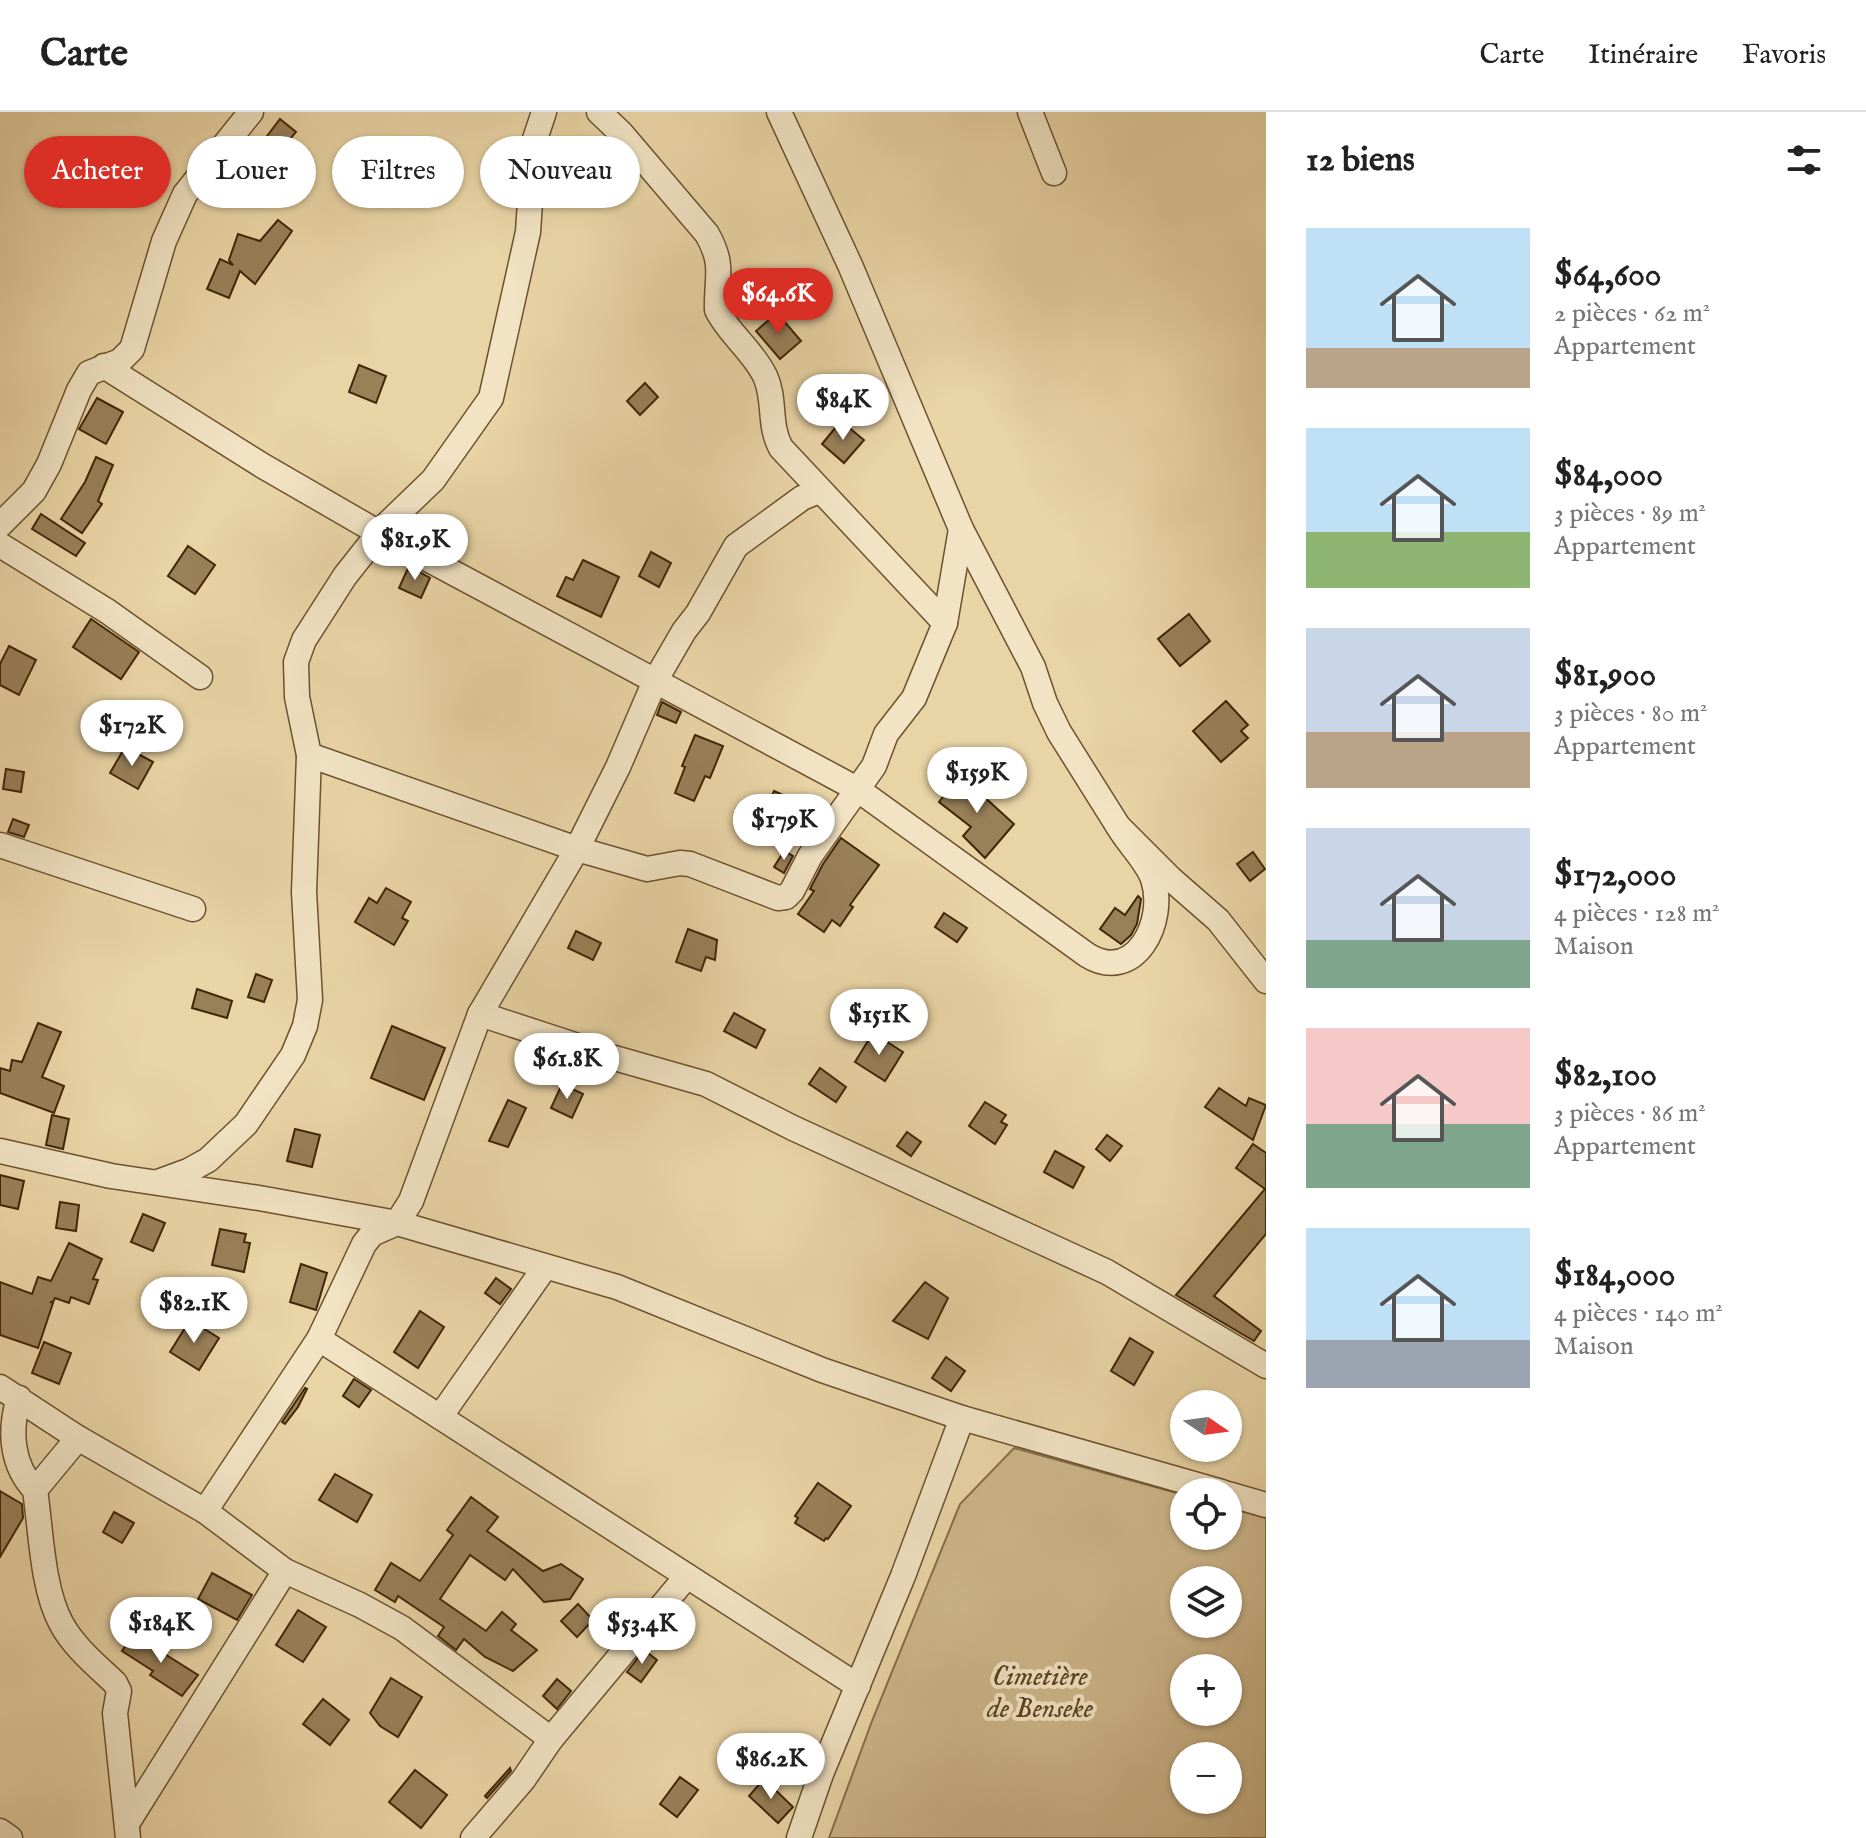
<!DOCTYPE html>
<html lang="fr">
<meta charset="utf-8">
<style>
:root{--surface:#fff;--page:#f6f6f6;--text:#222;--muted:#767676;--line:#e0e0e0;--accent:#d93025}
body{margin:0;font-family:"IM FELL English",serif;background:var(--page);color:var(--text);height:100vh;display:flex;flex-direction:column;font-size:30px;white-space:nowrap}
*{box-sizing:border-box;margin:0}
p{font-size:26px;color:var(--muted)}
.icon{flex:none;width:44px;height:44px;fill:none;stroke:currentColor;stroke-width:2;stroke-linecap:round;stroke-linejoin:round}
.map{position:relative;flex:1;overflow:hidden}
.details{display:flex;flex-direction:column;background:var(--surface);width:600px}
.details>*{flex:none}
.banner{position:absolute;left:24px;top:24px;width:760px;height:72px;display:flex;gap:16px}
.needle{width:52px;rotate:103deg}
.tools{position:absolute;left:1170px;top:1278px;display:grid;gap:16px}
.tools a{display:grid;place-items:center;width:72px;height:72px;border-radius:50%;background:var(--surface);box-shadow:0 2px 6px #0004;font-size:40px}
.price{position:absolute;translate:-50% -68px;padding:0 18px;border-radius:28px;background:#fff;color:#222;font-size:26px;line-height:52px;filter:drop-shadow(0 2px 4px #0008)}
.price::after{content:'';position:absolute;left:50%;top:48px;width:24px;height:18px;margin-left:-12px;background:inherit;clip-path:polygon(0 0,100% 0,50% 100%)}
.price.selected{background:var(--accent);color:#fff}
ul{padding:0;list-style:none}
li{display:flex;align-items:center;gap:24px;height:200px;padding:0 40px}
li span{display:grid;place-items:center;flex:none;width:224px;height:160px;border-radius:0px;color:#555}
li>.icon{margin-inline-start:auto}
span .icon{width:96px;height:96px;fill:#fffc;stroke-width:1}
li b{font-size:34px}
h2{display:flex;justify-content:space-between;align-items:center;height:96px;padding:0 40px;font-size:34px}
.pill{padding:0 28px;border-radius:36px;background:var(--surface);box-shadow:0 2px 6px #0004;font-size:28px;line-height:72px}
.pill.selected{background:var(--accent);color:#fff}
header{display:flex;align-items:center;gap:48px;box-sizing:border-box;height:112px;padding:0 40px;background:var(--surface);border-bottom:2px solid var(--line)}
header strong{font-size:38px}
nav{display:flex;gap:44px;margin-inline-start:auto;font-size:28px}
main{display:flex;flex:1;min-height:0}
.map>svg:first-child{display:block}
.green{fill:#ccb68a;stroke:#866e48;stroke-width:2;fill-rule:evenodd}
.building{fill:#988059;stroke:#412606;stroke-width:2}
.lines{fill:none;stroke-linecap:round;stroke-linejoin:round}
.street-casing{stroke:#6b522e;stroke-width:27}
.street{stroke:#f1e3c4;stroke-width:24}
.labels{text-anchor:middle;stroke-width:8;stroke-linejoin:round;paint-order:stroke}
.park-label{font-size:28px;font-style:italic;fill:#5d4320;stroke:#f1e3c4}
</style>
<header>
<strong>Carte</strong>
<nav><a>Carte</a><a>Itinéraire</a><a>Favoris</a></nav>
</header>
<main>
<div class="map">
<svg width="1266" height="1726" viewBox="0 0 1266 1726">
<rect width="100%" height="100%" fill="#e9d4a5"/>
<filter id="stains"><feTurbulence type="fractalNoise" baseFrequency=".0025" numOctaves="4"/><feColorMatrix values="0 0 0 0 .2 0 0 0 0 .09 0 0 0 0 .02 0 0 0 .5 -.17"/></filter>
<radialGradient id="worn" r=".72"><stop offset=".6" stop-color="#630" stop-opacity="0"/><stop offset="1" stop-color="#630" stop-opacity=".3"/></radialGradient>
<path class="green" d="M1014 1336 1184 1383V1424H1228V1395L1266 1406V1726H829L872 1609 960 1392ZM1184 1468H1228V1512H1184ZM1184 1556H1228V1600H1184ZM1184 1644H1228V1688H1184Z"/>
<g class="building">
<path d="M280 7 296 20 282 37 267 24Z"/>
<path d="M278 108 292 119 255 172 240 159 229 186 207 177 220 147 233 153 229 148 238 122 260 129Z"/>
<path d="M777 201 801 229 780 247 756 219Z"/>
<path d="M359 253 386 264 376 291 349 280Z"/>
<path d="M645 271 658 285 640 303 627 289Z"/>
<path d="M97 286 123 300 106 332 79 317Z"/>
<path d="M841 309 864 328 844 351 822 332Z"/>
<path d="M96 345 113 353 98 389 102 392 82 421 61 407 85 370Z"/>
<path d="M41 402 85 431 76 444 32 417Z"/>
<path d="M188 434 215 453 195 482 168 464Z"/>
<path d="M651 440 671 451 659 475 639 464Z"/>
<path d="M583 448 619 465 601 505 557 484 566 465 573 468Z"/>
<path d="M409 454 430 466 421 486 399 476Z"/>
<path d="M1189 502 1210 529 1180 554 1158 527Z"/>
<path d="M91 507 139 540 121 567 73 535Z"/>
<path d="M9 534 36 548 19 583 0 573V552Z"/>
<path d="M1226 589 1248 613 1241 619 1248 626 1221 650 1193 619Z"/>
<path d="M662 590 681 600 676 611 657 603Z"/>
<path d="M695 623 723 634 710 666 705 664 694 689 675 681 685 655 682 654Z"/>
<path d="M125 635 153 650 138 677 110 661Z"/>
<path d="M6 657 24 660 21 680 3 677Z"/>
<path d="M961 661 983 679 981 682 1014 712 985 746 963 724 971 715 939 690Z"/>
<path d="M774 679 792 687 784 705 766 697Z"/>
<path d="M13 707 29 713 24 725 8 720Z"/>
<path d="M841 726 879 753 850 793 853 795 840 814 832 808 824 820 798 802 814 779 810 777 823 752Z"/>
<path d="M784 739 793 744 784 761 774 755Z"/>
<path d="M1253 740 1265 757 1250 769 1237 752Z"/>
<path d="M386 776 411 790 402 806 408 809 394 833 355 810 369 786 377 791Z"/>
<path d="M1138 784 1141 787 1137 812 1131 823 1121 832 1100 817 1115 796 1125 803Z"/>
<path d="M944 801 967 816 957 830 935 815Z"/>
<path d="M688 817 717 828 715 848 706 845 701 859 676 850Z"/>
<path d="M576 819 601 831 593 848 568 836Z"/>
<path d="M256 862 272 868 264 890 248 885Z"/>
<path d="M197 877 232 889 227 906 192 896Z"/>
<path d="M734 901 765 918 756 936 724 919Z"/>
<path d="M38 911 61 920 42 965 64 974 54 1001 0 981V956L10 959 12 948 22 950Z"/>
<path d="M392 914 445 936 424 988 371 966Z"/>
<path d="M873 921 903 940 885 969 855 950Z"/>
<path d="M820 956 846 975 836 990 809 972Z"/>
<path d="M562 972 583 982 572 1006 551 996Z"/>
<path d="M1219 976 1246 994 1249 986 1266 993 1253 1028 1205 995Z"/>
<path d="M508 988 526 996 508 1035 489 1029Z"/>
<path d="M985 990 1006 1003 1001 1010 1007 1013 995 1032 969 1014Z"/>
<path d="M52 1003 69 1007 63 1037 46 1033Z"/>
<path d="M295 1017 320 1023 312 1055 287 1049Z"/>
<path d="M907 1020 921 1030 911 1044 897 1034Z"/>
<path d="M1107 1023 1122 1034 1110 1049 1096 1037Z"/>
<path d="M1253 1032 1266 1041V1122L1214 1184 1261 1219 1254 1229 1176 1183 1265 1077 1236 1056Z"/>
<path d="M1055 1039 1084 1055 1073 1076 1044 1060Z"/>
<path d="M0 1063 24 1069 18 1097 0 1093Z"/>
<path d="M60 1090 79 1093 76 1119 56 1116Z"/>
<path d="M143 1102 165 1111 153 1139 131 1130Z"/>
<path d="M220 1117 246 1122 244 1130 250 1131 244 1160 212 1153Z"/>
<path d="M69 1131 102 1147 93 1167 98 1168 89 1192 71 1185 69 1191 55 1186 53 1190H50L53 1191 38 1236 0 1223V1170L32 1182 38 1165 51 1169Z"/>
<path d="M301 1152 327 1161 316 1198 290 1190Z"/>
<path d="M496 1166 511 1177 500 1192 485 1181Z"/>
<path d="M925 1170 948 1186 928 1227 893 1209Z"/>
<path d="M420 1199 444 1215 418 1256 394 1240Z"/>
<path d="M190 1208 219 1226 199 1258 170 1240Z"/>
<path d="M1130 1226 1153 1240 1134 1273 1111 1259Z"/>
<path d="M44 1230 71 1241 59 1272 32 1261Z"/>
<path d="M946 1245 965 1259 951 1279 932 1266Z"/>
<path d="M354 1267 371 1278 359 1295 343 1284Z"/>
<path d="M305 1276 307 1277 298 1295 285 1312 282 1310Z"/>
<path d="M335 1362 372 1383 357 1410 319 1388Z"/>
<path d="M818 1371 851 1394 828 1427 826 1426 824 1429 795 1411 798 1406 795 1404Z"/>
<path d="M0 1379 22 1392 23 1406 0 1445Z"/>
<path d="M471 1385 498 1405 487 1419 543 1459 561 1452 583 1467 570 1487 544 1490 513 1457 505 1468 470 1443 440 1487 486 1519 502 1500 516 1512 511 1518 537 1538 513 1559 485 1545 464 1527 456 1538 438 1524 444 1515 398 1484 395 1490 375 1478 391 1451 420 1469 453 1423 447 1418Z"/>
<path d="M114 1400 134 1411 122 1431 103 1420Z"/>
<path d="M212 1461 252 1483 237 1508 198 1487Z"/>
<path d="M578 1492 593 1508 577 1525 561 1509Z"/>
<path d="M298 1498 326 1515 303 1550 276 1533Z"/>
<path d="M133 1522 198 1563 182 1584 150 1563 153 1559 122 1539Z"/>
<path d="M644 1538 657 1548 641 1570 627 1560Z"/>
<path d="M391 1566 422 1585 398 1625 380 1614 370 1601Z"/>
<path d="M557 1567 571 1579 557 1597 543 1584Z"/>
<path d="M323 1587 349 1608 330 1633 303 1612Z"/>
<path d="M510 1656 511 1659 487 1686 485 1684Z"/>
<path d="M415 1658 447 1683 421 1716 389 1690Z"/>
<path d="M680 1665 698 1678 677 1705 660 1692Z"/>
<path d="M764 1667 793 1695 778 1711 749 1684Z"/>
</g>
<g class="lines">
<g class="street-casing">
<g id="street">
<path d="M599 0 621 21 707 122C725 154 716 164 717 198 729 222 753 239 765 264 776 287 768 313 781 336L945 511"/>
<path d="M779 0 850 153 961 417 1033 555 1045 591 1059 620 1118 714 1171 767 1218 808 1266 869"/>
<path d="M1030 0 1054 61"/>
<path d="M104 254 263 354 379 421 857 677 1087 843C1135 873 1167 809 1153 767 1147 749 1128 732 1118 714"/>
<path d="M0 413 34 379 49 352 79 278 89 261 120 249 132 237 164 129 185 82 251 0"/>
<path d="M0 433 107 499 200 565"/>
<path d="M309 643 577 737 647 757 680 751 690 752 778 786 786 785 792 779 810 744 874 654 886 622 914 586 945 511 961 417"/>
<path d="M0 733 193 797"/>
<path d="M480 902 611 945 706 972 793 1016 1107 1160 1266 1254"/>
<path d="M0 1039 111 1064 259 1086 397 1111 617 1175 822 1258 962 1306 1222 1380"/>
<path d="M158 1070 188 1059 208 1048 246 1012 293 943 305 914 310 888 304 780 309 643 297 585 296 550 304 528 345 464 383 416 433 368 491 286 528 120 534 30 544 0"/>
<path d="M319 1227 858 1574"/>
<path d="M0 1275 78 1326 205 1399 285 1459 360 1493 402 1516 551 1627"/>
<path d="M19 1286C9 1318 11 1353 35 1378 41 1418 42 1476 61 1511 73 1534 96 1553 115 1571L119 1579 115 1601 128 1726"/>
<path d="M440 1305 545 1155"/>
<path d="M35 1378 78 1326"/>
<path d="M1228 1382 1266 1393"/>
<path d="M205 1399 319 1227 364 1132 372 1122 397 1111 411 1089 480 902 577 737 618 655 655 569 684 519 698 501 736 434 802 386 819 379"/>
<path d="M128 1710 285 1459"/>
<path d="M0 1719 10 1726"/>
<path d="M473 1726 523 1668 551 1627 687 1464"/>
<path d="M799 1726 821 1662 903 1464 962 1306"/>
</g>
</g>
<use href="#street" class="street"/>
</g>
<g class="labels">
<g class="park-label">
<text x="1040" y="1573">Cimetière<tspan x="1040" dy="32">de Benseke</tspan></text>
</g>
</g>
<rect width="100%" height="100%" filter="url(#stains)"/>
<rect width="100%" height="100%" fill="url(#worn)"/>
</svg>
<div class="tools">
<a><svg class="needle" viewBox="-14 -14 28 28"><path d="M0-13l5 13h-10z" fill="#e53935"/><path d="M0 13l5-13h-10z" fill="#767676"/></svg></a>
<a><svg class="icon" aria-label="locate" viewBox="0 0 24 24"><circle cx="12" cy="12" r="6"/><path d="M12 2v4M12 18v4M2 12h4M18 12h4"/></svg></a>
<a><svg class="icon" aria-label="layers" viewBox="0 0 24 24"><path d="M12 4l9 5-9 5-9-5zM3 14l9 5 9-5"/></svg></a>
<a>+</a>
<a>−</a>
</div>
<b class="price selected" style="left:778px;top:224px">$64.6K</b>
<b class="price" style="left:843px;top:330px">$84K</b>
<b class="price" style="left:415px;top:470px">$81.9K</b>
<b class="price" style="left:132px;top:656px">$172K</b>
<b class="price" style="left:977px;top:703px">$159K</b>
<b class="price" style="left:784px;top:750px">$179K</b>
<b class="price" style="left:879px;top:945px">$151K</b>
<b class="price" style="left:567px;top:989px">$61.8K</b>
<b class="price" style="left:194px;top:1233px">$82.1K</b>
<b class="price" style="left:161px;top:1553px">$184K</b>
<b class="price" style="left:642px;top:1554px">$53.4K</b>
<b class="price" style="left:771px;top:1689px">$86.2K</b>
<div class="banner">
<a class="pill selected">Acheter</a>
<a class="pill">Louer</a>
<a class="pill">Filtres</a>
<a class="pill">Nouveau</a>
</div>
</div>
<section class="details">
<h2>12 biens<svg class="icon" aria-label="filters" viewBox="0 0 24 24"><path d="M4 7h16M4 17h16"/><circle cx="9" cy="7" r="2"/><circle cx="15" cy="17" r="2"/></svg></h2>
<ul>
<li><span style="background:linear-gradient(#bfe0f5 75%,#b9a48a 0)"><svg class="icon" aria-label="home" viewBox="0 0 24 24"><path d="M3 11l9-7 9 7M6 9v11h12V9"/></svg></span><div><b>$64,600</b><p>2 pièces · 62 m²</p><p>Appartement</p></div></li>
<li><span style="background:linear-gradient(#bfe0f5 65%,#8fb573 0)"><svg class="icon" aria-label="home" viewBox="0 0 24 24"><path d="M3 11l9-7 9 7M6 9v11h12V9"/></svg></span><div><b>$84,000</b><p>3 pièces · 89 m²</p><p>Appartement</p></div></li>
<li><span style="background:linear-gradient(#c9d6e8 65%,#b9a48a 0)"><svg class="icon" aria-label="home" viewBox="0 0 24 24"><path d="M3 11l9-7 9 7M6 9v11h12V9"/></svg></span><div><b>$81,900</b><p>3 pièces · 80 m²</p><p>Appartement</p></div></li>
<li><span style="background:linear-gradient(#c9d6e8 70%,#7fa58c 0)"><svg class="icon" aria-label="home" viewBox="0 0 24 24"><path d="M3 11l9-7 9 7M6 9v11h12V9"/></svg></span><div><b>$172,000</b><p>4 pièces · 128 m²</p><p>Maison</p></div></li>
<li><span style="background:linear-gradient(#f6c9c9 60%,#7fa58c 0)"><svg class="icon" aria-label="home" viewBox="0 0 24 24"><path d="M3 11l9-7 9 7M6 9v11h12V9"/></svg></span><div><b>$82,100</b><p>3 pièces · 86 m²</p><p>Appartement</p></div></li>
<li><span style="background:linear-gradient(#bfe0f5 70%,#9aa5b1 0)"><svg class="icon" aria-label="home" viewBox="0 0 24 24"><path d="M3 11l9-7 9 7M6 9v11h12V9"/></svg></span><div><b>$184,000</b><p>4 pièces · 140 m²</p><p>Maison</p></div></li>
</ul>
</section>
</main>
